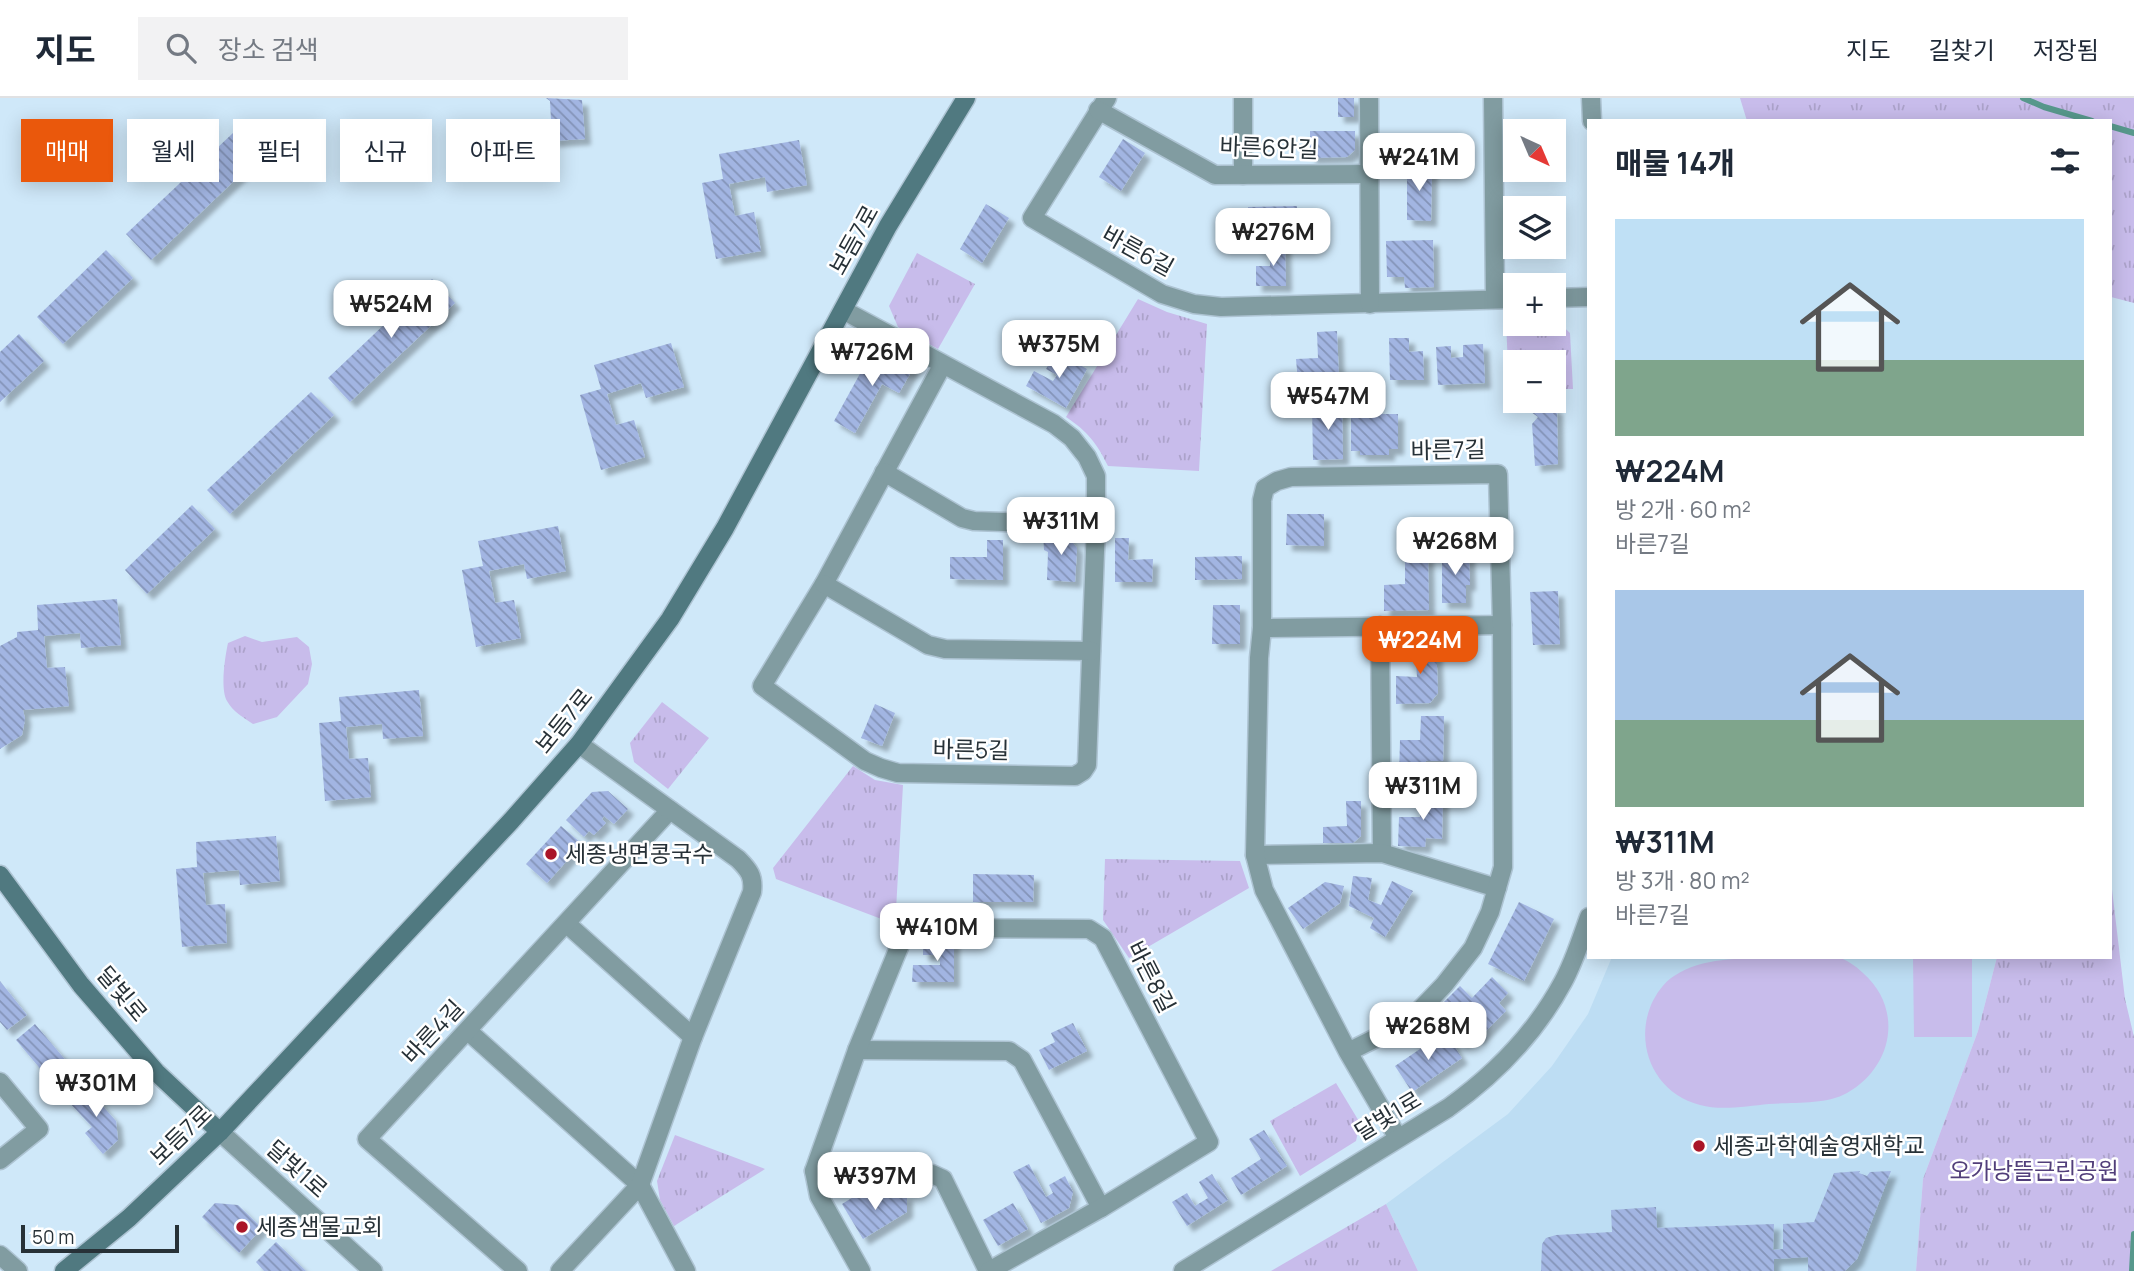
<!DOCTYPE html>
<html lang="ko">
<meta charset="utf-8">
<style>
:root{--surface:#fff;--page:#f2f2f3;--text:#1f2937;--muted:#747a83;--line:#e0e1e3;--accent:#ea580c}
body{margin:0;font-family:Manrope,"Noto Sans KR",sans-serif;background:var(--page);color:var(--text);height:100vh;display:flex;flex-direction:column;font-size:26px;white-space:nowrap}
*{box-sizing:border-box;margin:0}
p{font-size:23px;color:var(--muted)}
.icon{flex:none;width:38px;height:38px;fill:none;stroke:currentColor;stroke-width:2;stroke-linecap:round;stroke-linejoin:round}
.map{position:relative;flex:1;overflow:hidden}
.details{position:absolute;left:1587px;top:21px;width:525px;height:840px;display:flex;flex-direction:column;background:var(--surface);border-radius:0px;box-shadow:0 4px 18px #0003}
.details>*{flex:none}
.top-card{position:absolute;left:21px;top:21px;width:665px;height:63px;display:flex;gap:14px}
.needle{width:46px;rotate:136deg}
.tools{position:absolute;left:1503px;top:21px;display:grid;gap:14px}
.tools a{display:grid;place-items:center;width:63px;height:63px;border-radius:0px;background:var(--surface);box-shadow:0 4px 18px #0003;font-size:35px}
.scale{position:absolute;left:21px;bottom:18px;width:158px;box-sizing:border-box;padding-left:7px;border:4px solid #273137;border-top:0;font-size:19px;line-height:24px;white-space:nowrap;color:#273137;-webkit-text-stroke:5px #fff;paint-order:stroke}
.price{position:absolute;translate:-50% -60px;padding:0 16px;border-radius:14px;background:#fff;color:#222;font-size:23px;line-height:46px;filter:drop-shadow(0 2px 4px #0008)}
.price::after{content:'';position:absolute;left:50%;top:42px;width:21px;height:16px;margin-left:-10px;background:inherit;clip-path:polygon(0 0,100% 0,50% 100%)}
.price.active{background:var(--accent);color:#fff}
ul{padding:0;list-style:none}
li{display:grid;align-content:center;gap:14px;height:371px;padding:0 28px}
li span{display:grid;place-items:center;height:217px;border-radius:0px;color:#555}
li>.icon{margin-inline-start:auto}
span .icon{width:126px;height:126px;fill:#fffc;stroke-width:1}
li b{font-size:30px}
h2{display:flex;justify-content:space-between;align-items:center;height:84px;padding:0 28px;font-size:30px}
.tag{padding:0 24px;border-radius:0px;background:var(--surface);box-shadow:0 4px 18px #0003;font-size:24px;line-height:63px}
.tag.active{background:var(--accent);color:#fff}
header{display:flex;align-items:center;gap:42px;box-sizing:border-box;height:98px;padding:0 35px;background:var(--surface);border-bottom:2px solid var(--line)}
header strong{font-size:33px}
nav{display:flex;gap:38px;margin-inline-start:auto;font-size:24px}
.search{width:490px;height:63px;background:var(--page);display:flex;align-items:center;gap:18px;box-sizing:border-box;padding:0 24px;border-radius:0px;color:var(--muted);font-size:26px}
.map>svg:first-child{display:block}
.built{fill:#bdddf3}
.grass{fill:#c8bceb}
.park{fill:url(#park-tufts)}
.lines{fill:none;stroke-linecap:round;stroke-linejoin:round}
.stream{stroke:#57988c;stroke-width:6}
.building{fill:url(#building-back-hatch);filter:url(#shadow)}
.street-casing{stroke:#adc3d2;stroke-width:21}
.secondary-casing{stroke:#adc3d2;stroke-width:21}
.street{stroke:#819ca1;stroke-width:18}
.secondary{stroke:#507980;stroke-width:18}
.poi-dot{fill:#aa1528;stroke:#fff;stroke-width:2.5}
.labels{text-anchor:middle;stroke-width:5;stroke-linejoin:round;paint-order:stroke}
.street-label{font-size:23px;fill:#273137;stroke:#fff}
.poi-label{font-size:23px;fill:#273137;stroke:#fff;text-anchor:start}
.park-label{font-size:23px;fill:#513e7a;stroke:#fff}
</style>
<header>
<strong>지도</strong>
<div class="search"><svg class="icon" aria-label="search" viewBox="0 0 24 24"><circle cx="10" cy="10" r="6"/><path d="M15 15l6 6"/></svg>장소 검색</div>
<nav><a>지도</a><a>길찾기</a><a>저장됨</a></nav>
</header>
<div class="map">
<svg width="2134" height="1173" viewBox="0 0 2134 1173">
<defs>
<pattern id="park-tufts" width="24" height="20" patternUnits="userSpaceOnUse" patternTransform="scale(1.75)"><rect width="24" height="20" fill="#c8bceb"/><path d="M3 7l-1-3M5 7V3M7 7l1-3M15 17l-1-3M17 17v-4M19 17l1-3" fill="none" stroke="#aca2ca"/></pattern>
<pattern id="building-back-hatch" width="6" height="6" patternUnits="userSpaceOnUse" patternTransform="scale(1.75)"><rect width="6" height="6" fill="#a2b5e2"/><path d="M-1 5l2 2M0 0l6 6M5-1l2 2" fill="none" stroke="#8494b8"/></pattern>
<filter id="shadow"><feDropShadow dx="6" dy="6" stdDeviation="2" flood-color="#0004"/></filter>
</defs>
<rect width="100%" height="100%" fill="#cfe8f9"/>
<path class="built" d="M1612 859H1997L1978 933 1923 1081 1916 1173H1418L1386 1106 1508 1016 1552 968 1588 916Z"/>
<g class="grass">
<path d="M1772 859C1789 859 1820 856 1836 859 1846 861 1856 868 1863 875 1904 911 1893 969 1847 995 1826 1007 1793 1004 1769 1006 1747 1008 1721 1013 1700 1007 1655 996 1634 948 1651 907 1656 896 1664 884 1674 878 1703 859 1739 861 1772 859Z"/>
<path d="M1913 859H1972V939H1914Z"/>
</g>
<g class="park">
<path d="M1740 0H2134V205L2111 199 2110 23H1747Z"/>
<path d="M917 155 975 186 938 251 898 229 889 208Z"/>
<path d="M1138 201 1167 214 1207 226 1199 373 1108 368C1096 344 1088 334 1066 319Z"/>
<path d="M1554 220 1570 235 1573 291H1554V264H1516L1515 293 1509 294 1506 222H1515L1516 226H1554Z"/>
<path d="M245 538 262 544 297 539 309 549 312 566 308 586 277 619 253 626C243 619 233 614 227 603 220 591 225 559 228 545Z"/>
<path d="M662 604 709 640 668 691 634 664 630 645Z"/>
<path d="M853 668 875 682 903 687 896 812 884 822 776 781 773 770Z"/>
<path d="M1105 761 1240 763 1249 790 1129 860 1103 822Z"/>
<path d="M2111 783 2125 901 2134 939V1173H1916L1923 1081 1978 933 1997 859H2110Z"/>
<path d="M1336 985 1360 1025 1356 1043 1300 1078 1270 1023Z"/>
<path d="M675 1037 765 1071 674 1128 660 1102 657 1083Z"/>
<path d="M1386 1106 1418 1173H1271Z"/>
</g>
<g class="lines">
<g class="stream">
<path d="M2023 0 2044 9 2092 23"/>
<path d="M2110 28 2134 35"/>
<path d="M2132 1173 2134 1136"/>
</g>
</g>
<g class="building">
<path d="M546 0 582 2 585 41 552 43 550 3Z"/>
<rect x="1338" y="0" width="16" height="19"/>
<path d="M1310 33H1355V52L1347 59 1310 60Z"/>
<path d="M233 35 257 61 151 162 126 136Z"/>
<path d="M1123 41 1145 55 1121 93 1099 79Z"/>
<path d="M799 42 807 87 767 94 765 79 729 86 735 118 754 114 761 153 716 161 702 85 723 81 719 56Z"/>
<path d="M1407 68H1432L1431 123 1407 122Z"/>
<path d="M986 106 1009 120 982 165 960 151Z"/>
<path d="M1297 108V138H1248V109Z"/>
<path d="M1433 142 1434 189 1405 190 1404 179H1387L1386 143Z"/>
<path d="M1285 144 1286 188H1256V168H1270V145Z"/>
<path d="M106 152 133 180 63 246 37 219Z"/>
<path d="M432 181 455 205 350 304 328 280Z"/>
<path d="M1337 233 1339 282 1298 284 1296 261 1318 260 1317 234Z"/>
<path d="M19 236 44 263 0 304V254Z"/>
<path d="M1389 240H1409V254L1423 253 1424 282H1390Z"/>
<path d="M671 245 684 289 646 300 641 285 607 296 616 327 634 322 645 359 601 372 580 297 601 291 594 267Z"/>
<path d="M1483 246 1485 285 1438 287 1436 249 1451 248V260L1463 259V247Z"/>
<path d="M1056 254 1087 271 1066 310 1026 288 1034 273 1053 283 1057 277 1046 271Z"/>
<path d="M889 255 914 269 899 295 882 286 855 335 834 323 868 261Z"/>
<path d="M311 294 334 317 230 416 207 392Z"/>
<path d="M1543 303 1557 311 1558 366 1535 368 1532 326 1538 319 1531 314Z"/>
<path d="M1342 305 1343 361 1313 362 1312 306Z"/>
<path d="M1351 316H1398V351H1389V357H1360V353H1351Z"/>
<path d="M192 407 215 431 147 496 125 472Z"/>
<path d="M1287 416H1324V448L1286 447Z"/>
<path d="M558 428 566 473 527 481 524 466 489 473 495 505 514 502 521 540 476 549 462 472 483 468 478 443Z"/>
<path d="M1065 435 1077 450 1075 484 1047 482 1048 454 1044 452 1043 436Z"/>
<path d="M1115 440H1129L1128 462 1153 461 1152 484H1115Z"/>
<path d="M987 442H1003V482L950 481V459H987Z"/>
<path d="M1442 455H1469L1470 487H1466V505H1442Z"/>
<path d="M1405 457H1428L1429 512 1384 513V487L1405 486Z"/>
<path d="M1242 458V481L1195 482V459Z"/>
<path d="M1558 493 1560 546 1533 547 1530 494Z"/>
<path d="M117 501 121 547 81 550 80 535 44 538 47 570 65 569 69 608 23 612 25 621 22 637 0 651V548L17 539V534L38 532 37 507Z"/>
<path d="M1213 507H1240V546H1212Z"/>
<path d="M1436 543 1438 595 1430 605 1396 606V578L1417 579 1416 563 1412 559V544Z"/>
<path d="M419 592 423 638 383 641 382 626 346 629 349 661 368 660 371 699 325 703 319 625 341 623 339 599Z"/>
<path d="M875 606 895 615 882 648 861 640Z"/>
<path d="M1421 618H1444L1443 663H1426V678H1399L1400 642H1420Z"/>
<path d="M608 693 628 711 614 726 604 718 602 721 606 725 594 737 589 733 584 739 566 722 592 694Z"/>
<path d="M1420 695H1443L1442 741 1426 740 1425 749 1398 748 1399 719H1420Z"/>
<path d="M1346 703H1361V738L1353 745H1323V729L1347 728Z"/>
<path d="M561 728 582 746 547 785 526 766Z"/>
<path d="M276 738 280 783 240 787 239 772 203 775 206 807 225 806 227 845 182 849 176 771 197 769 196 744Z"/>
<path d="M973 776 1034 777 1033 804H973Z"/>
<path d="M1353 778 1372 780 1368 802 1381 807 1392 783 1413 793 1385 839 1370 830 1374 820 1349 808Z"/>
<path d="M1325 784 1344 788 1340 805 1303 831 1288 810Z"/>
<path d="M1519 804 1554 821 1524 883 1488 866Z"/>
<path d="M923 843H954V884H912L913 867H940V857H923Z"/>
<path d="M1492 879 1508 895 1499 905 1506 913 1478 941 1471 935 1462 944 1433 915 1460 888 1472 900Z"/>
<path d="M0 883 27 917 7 932 0 924Z"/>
<path d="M1073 925 1087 953 1049 972 1039 952 1055 944 1051 935Z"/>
<path d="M35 926 79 978 60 994 16 942Z"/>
<path d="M1445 934 1462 960 1412 994 1395 968Z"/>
<path d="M84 987 116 1023 118 1042 103 1056 85 1035 92 1029 67 1002Z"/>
<path d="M1264 1032 1287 1068 1241 1097 1231 1080 1261 1061 1249 1041Z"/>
<path d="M1029 1066 1046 1099 1053 1095 1049 1087 1065 1078 1073 1094 1069 1110 1041 1125 1013 1074Z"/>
<path d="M1860 1073 1859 1075 1867 1078 1870 1074 1891 1073 1857 1161 1845 1173H1808V1159L1774 1161V1173H1541L1542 1146 1546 1140 1556 1137 1612 1134 1611 1112 1656 1109 1657 1130 1774 1126 1773 1152 1783 1151V1126L1814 1124 1834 1075Z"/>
<path d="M1212 1076 1228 1102 1187 1128 1172 1104 1187 1095 1195 1108 1208 1100 1199 1084Z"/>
<path d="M907 1097V1114L863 1141 842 1106 855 1098Z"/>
<path d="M215 1105 238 1107 262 1130 239 1155 202 1119Z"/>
<path d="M1013 1105 1028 1131 998 1148 983 1122Z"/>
<path d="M276 1144 306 1173H264L256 1164Z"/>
</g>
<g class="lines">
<g class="street-casing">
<g id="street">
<path d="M1107 0 1032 120 1162 196 1194 206 1221 209 1516 201"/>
<path d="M1243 0V77"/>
<path d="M1369 0 1370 206"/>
<path d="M1493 0 1495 201"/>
<path d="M1591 0 1592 23"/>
<path d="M1098 12 1215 77 1370 76"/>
<path d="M1554 200 1589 199"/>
<path d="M843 212 1054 326 1072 340 1087 359 1096 378V427L1087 667 1083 673 1075 678 898 675 881 670 865 663 762 588 824 486 943 266"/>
<path d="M884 374 962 420 974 423 1096 427"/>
<path d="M824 486 928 547 945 551 1091 553"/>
<path d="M1380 528 1382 755"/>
<path d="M1262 530 1502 527"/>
<path d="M1255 757 1382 755 1497 790"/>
<path d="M567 826 693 939"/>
<path d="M468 933 640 1087 686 1173"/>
<path d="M857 952 1009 953 1022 962 1101 1110"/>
<path d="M1348 954 1384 936 1417 915 1444 887 1473 850 1490 814 1503 769 1502 527 1498 376 1291 379 1277 383 1265 390 1262 402V530L1259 560 1255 757 1264 792 1348 954 1398 1040"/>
<path d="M0 984 39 1031 0 1062"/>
<path d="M220 1034 373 1173"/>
<path d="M814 1073 932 1076 943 1081 988 1173"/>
<path d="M0 1157 18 1173"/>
<path d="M518 1173 367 1041 670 712"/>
<path d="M560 1173 640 1087 693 939 752 794C754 778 749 772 738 761L579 646"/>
<path d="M861 1173 819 1098 814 1073 857 952 904 837 915 830 1089 831 1103 840 1209 1044 1101 1110 989 1173"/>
<path d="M1183 1173 1448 1010C1496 976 1535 936 1563 884 1574 864 1581 841 1589 819"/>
</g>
</g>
<g class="secondary-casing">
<g id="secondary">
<path d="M0 777 81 887 156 974 220 1034"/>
<path d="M64 1173 129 1120 220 1034 511 723 579 646 670 521 725 430 888 128 966 0"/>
</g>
</g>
<use href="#street" class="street"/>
<use href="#secondary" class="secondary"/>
</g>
<g class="poi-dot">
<circle cx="551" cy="756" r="7"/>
<circle cx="1699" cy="1048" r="7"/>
<circle cx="242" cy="1129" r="7"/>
</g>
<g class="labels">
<g class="street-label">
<text transform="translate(1269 50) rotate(2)" y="8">바른6안길</text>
<text transform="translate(854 142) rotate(-61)" y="8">보듬7로</text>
<text transform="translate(1138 153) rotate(29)" y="8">바른6길</text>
<text transform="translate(1448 352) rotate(-1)" y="8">바른7길</text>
<text transform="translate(564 623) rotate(-51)" y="8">보듬7로</text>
<text transform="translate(971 652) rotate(1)" y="8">바른5길</text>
<text transform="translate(1151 879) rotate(63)" y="8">바른8길</text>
<text transform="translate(122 896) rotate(50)" y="8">달빛로</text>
<text transform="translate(433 934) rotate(-47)" y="8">바른4길</text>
<text transform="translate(1388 1018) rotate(-31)" y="8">달빛1로</text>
<text transform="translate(181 1037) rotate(-44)" y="8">보듬7로</text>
<text transform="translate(297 1071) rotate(42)" y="8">달빛1로</text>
</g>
<g class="poi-label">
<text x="565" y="764">세종냉면콩국수</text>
<text x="1713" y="1056">세종과학예술영재학교</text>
<text x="256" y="1137">세종샘물교회</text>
</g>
<g class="park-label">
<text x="2034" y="1081">오가낭뜰근린공원</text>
</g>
</g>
</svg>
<div class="tools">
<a><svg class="needle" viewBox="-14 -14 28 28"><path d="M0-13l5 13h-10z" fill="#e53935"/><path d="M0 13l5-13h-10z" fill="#747a83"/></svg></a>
<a><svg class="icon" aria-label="layers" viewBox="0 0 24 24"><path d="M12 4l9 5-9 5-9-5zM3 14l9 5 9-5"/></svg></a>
<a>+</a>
<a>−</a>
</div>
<div class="scale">50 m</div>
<b class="price" style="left:1419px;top:95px">₩241M</b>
<b class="price" style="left:1273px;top:170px">₩276M</b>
<b class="price" style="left:391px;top:242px">₩524M</b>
<b class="price" style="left:1059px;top:282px">₩375M</b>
<b class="price" style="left:872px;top:290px">₩726M</b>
<b class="price" style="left:1328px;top:334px">₩547M</b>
<b class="price" style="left:1061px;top:459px">₩311M</b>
<b class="price" style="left:1455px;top:479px">₩268M</b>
<b class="price active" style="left:1420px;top:578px">₩224M</b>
<b class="price" style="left:1423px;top:724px">₩311M</b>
<b class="price" style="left:937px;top:865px">₩410M</b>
<b class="price" style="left:1428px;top:964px">₩268M</b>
<b class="price" style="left:96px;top:1021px">₩301M</b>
<b class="price" style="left:875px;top:1114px">₩397M</b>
<div class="top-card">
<a class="tag active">매매</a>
<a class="tag">월세</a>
<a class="tag">필터</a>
<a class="tag">신규</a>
<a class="tag">아파트</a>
</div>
<section class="details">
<h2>매물 14개<svg class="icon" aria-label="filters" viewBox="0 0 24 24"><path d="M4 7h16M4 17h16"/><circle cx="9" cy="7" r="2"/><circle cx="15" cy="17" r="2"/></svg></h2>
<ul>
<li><span style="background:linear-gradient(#bfe0f5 65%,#7fa58c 0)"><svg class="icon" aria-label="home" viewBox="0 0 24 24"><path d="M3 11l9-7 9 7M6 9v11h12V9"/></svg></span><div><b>₩224M</b><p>방 2개 · 60 m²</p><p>바른7길</p></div></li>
<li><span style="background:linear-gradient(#a9c7e8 60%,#7fa58c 0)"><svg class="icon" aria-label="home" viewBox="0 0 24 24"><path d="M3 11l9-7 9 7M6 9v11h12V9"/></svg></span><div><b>₩311M</b><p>방 3개 · 80 m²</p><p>바른7길</p></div></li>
</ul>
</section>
</div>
